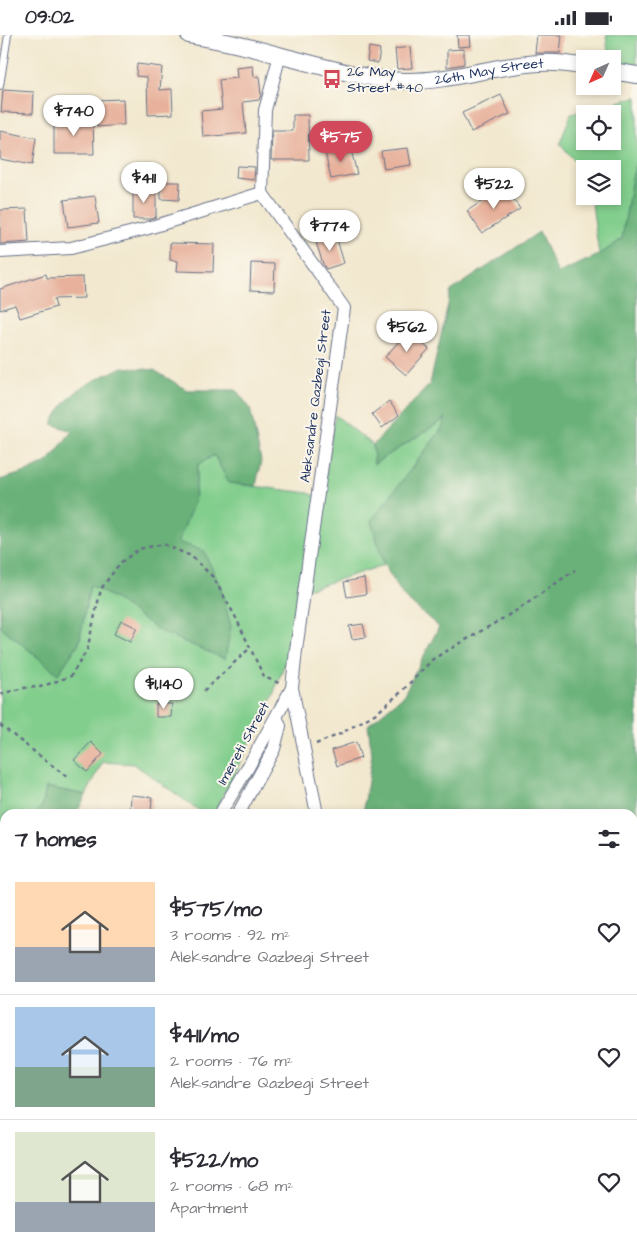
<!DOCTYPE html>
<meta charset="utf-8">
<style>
:root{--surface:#fff;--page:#f2f2f3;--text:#2b2b33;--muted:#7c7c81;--line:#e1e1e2;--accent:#d1495b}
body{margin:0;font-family:"Architects Daughter",sans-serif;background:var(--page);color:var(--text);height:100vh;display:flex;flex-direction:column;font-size:19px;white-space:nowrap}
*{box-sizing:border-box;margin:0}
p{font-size:16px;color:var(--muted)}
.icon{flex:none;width:28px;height:28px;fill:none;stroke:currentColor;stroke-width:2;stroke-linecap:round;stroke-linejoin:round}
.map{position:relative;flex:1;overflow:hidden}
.panel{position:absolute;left:0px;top:774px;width:638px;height:446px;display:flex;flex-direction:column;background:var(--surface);border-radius:15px 15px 0 0;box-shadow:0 2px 8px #0003}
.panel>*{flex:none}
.needle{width:32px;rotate:225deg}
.controls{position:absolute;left:576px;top:15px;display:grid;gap:10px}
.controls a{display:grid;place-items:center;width:45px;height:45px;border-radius:0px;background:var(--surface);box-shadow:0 2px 8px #0003;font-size:25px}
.price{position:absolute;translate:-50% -42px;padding:0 11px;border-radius:18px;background:#fff;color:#222;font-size:16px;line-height:32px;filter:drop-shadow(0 1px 2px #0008)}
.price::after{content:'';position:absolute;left:50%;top:30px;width:15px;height:11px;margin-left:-8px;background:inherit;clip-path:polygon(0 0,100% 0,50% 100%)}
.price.current{background:var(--accent);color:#fff}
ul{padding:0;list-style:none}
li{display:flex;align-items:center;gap:15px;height:125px;padding:0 15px}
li+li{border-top:1px solid var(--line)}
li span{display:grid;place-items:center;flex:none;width:140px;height:100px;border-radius:0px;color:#555}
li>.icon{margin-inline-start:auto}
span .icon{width:60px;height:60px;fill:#fffc;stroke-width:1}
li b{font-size:21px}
h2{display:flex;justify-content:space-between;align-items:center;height:60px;padding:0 15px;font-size:21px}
.status{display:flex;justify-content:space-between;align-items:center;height:35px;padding:0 25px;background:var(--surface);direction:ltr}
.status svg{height:14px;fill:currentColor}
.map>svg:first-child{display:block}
.green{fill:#82ce8d;stroke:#4e7e76;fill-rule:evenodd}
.forest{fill:#69b178;stroke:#42706b}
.building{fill:#e7b19b}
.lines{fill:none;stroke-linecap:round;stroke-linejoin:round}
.service-casing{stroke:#667086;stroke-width:8}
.minor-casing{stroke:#667086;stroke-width:14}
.tertiary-casing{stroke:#667086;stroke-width:18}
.trunk-casing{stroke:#667086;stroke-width:23}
.path{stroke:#667086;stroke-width:2.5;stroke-dasharray:4 4;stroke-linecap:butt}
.service{stroke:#fff;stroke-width:6}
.minor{stroke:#fff;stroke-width:12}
.tertiary{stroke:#fff;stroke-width:16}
.trunk{stroke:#f6be87;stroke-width:21}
.labels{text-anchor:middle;stroke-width:4;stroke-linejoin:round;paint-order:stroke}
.poi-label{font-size:14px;fill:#1b2f5e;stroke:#fbf7ec;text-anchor:start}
.street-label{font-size:14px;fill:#1b2f5e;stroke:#fbf7ec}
</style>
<div class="status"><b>09:02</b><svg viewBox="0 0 49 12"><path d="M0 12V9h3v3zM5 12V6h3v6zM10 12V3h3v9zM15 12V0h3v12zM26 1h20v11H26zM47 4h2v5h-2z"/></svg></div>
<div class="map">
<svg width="637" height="1219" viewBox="0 0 637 1219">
<rect width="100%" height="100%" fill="#fbf7ec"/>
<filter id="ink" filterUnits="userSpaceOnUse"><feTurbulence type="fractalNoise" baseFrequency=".02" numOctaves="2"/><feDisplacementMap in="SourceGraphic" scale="10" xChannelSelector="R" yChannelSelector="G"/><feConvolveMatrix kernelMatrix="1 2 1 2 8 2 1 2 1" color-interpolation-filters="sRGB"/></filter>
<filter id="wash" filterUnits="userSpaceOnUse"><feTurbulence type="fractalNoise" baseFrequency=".0096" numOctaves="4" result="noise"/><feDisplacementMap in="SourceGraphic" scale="20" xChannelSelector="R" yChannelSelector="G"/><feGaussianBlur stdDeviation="1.12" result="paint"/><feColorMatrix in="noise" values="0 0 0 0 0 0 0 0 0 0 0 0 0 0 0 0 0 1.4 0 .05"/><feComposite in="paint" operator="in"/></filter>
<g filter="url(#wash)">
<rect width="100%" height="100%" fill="#f2e8cf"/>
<g class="green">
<path d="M606 0H637V31L613 28 612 24H609Z"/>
<path d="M637 62V125L632 143 622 204 599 220 591 161H612V134H585V139L560 108 571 79ZM585 79H612V106H585Z"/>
<path d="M335 380 373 410 374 429 446 383 441 395 371 486 384 530 312 553 299 552 289 617 270 668 214 779H204L134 729 103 727 86 760 46 752 43 769 37 779H5V798L0 800V591L58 639 79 608 90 550 115 564 178 507 194 467 198 430 214 420 229 448 309 458 322 464Z"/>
<path d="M637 785V889L633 886 632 786Z"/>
<path d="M0 947 5 955V975L0 976Z"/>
<path d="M5 1105V1215H129L130 1219H0V1108Z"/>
</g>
<g class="forest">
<path d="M637 125V785L633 786 632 779H363L372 720 368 690 403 661 439 592 404 562 384 530 371 486 441 395 446 383 374 429 373 410 430 349 451 256 539 197 558 238 599 220 622 204 632 143Z"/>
<path d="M122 332 154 335 187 355H236L250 373 261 426 256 451 229 448 214 420 198 430 194 467 178 507 204 516 220 551 231 591 225 624 161 597 115 564 90 550 79 608 58 639 0 591V445L29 436 49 426 72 396 52 389C69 354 89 348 122 332Z"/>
<path d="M46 752 86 760 76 779H37L43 769Z"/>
<path d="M5 798V887L0 880V800Z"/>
<path d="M633 886 637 889V993L632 991Z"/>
<path d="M637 1033V1219H598L588 1215H632V1075Z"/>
</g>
<g id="blocks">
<g class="building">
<path d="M457 0H470L471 11 458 12Z"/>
<path d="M537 0H562L560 18H535Z"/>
<path d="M369 12 380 14 378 28 367 26Z"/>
<path d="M410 12 412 33 397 34 395 14Z"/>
<path d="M464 14V29L447 32V15Z"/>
<path d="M137 29 162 32 160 55 172 54 173 79 148 80 147 42 136 41Z"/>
<path d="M253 31 254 42 259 41 261 60 259 65 243 67 246 98 203 102 201 76 222 74 219 45 237 43 236 33Z"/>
<path d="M3 55 34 57 33 78 1 77Z"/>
<path d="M501 60 510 79 471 97 462 78Z"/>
<path d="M123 64 124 90 97 92 96 65Z"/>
<path d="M293 80H308L309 125H271L272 96H293Z"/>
<path d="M54 84H93L94 119H54Z"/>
<path d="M0 96 36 103 32 130 0 124Z"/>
<path d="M350 111 357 139 331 144 325 117Z"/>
<path d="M408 113 411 130 384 134 381 116Z"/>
<path d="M237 131 255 132 254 145 236 143Z"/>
<path d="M161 147H180L179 165 161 164Z"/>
<path d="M505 151 520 174 482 198 467 176Z"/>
<path d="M133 154H156V182L150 184H133Z"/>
<path d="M95 161 99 188 68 192 64 165Z"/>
<path d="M27 174 29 207 0 209V175Z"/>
<path d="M336 201 344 228 326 234 323 229 316 207Z"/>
<path d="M170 208 214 209 213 237 177 236 178 226 170 225Z"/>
<path d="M251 228 275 229 274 256 250 255Z"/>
<path d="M46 239 47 243 83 242 84 263 54 264 56 272 20 283 15 270 0 275V254Z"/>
<path d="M408 296 429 314 406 340 385 322Z"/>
<path d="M389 366 399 380 382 393 372 379Z"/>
<path d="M364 543 366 559 347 562 344 547Z"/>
<path d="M121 585 137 593 130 607 114 599Z"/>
<path d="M363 589 366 602 352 604 349 591Z"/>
<path d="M156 669H172L171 682H156Z"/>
<path d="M91 707 103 719 87 737 74 725Z"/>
<path d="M356 707 361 723 337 731 332 715Z"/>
<path d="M131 760 152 762 151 779H130Z"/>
</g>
</g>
</g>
<g filter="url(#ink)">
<use href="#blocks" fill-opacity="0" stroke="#667086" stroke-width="1"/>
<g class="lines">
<g class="service-casing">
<path id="service" d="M0 51 8 0"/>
</g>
<g class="minor-casing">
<g id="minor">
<path d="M262 158 344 273 296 615 292 653 317 779"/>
<path d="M262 158 265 75 280 20"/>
<path d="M0 217 71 213 145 194 262 158"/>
<path d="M220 779 247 734 292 653"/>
<path d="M238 779 274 714 280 691 276 682"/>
<path d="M0 990 5 989"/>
<path d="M0 1212 4 1219"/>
<path d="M557 1215 570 1219"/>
</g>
</g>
<g class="tertiary-casing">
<g id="tertiary">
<path id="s1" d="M189 0C220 5 251 12 282 21 322 31 363 44 404 46 451 47 494 30 540 28 555 27 570 29 585 32"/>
<path d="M612 36 637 40"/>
</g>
</g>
<g class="trunk-casing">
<g id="trunk">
<path d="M0 904 5 913"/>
<path d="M151 1215 153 1219"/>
</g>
</g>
<g class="path">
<path d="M204 656 250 613"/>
<path d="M0 659 24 653 40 652 71 641 87 615 101 554 120 528 139 514 163 509 191 521 213 542 235 581 264 642 279 648"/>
<path d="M0 690 67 742"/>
<path d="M316 709 340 699 378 677 400 658 433 624 519 574 575 535"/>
<path d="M632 811 637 810"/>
</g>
<use href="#service" class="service"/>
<use href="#minor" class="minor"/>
<use href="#tertiary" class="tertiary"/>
<use href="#trunk" class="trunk"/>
</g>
</g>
<defs>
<g id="bus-bare" transform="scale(1.5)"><path d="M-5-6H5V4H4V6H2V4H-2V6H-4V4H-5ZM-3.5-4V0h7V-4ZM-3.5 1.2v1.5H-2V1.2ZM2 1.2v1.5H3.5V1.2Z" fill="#d1495b" stroke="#fbf7ec" stroke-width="2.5" paint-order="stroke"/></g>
</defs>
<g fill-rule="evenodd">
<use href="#bus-bare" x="332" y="44"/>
</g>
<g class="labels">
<g class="poi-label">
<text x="347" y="41">26 May<tspan x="347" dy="16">Street #40</tspan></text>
</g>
<g class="street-label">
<text dy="5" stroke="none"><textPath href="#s1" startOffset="306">26th May Street</textPath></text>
<text transform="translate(315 361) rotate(-83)" y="5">Aleksandre Qazbegi Street</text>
<text transform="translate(243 708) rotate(-61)" y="5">Imereti Street</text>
</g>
</g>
</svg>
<div class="controls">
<a><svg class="needle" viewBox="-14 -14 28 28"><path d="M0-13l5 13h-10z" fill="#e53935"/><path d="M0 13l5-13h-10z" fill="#7c7c81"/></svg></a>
<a><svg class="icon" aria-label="locate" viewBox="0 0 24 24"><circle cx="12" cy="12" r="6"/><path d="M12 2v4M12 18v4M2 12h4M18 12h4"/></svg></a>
<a><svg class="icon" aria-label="layers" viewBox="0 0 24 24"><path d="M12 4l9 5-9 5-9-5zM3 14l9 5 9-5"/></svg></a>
</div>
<b class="price" style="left:74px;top:102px">$740</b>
<b class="price current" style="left:341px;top:128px">$575</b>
<b class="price" style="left:144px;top:169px">$411</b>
<b class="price" style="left:494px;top:175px">$522</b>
<b class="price" style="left:330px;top:217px">$774</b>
<b class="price" style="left:407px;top:318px">$562</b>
<b class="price" style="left:164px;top:675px">$1,140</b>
<section class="panel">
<h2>7 homes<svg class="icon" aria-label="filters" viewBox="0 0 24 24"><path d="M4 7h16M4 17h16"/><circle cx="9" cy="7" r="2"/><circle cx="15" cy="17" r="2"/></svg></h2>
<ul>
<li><span style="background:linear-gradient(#ffd9b3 65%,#9aa5b1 0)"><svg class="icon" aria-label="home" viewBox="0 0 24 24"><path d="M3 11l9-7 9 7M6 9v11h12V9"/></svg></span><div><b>$575/mo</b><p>3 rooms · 92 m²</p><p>Aleksandre Qazbegi Street</p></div><svg class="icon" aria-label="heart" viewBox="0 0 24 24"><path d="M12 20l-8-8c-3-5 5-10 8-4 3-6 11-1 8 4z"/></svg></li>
<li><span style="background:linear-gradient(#a9c7e8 60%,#7fa58c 0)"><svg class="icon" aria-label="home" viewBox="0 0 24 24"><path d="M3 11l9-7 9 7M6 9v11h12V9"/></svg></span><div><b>$411/mo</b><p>2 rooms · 76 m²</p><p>Aleksandre Qazbegi Street</p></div><svg class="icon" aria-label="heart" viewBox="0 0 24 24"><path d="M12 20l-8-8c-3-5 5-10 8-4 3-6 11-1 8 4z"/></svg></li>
<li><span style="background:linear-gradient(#dfe7d0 70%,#9aa5b1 0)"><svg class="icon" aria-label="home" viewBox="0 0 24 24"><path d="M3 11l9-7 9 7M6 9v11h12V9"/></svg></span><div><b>$522/mo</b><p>2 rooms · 68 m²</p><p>Apartment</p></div><svg class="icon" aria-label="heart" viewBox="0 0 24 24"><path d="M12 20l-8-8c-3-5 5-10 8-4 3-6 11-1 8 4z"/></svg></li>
</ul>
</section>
</div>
